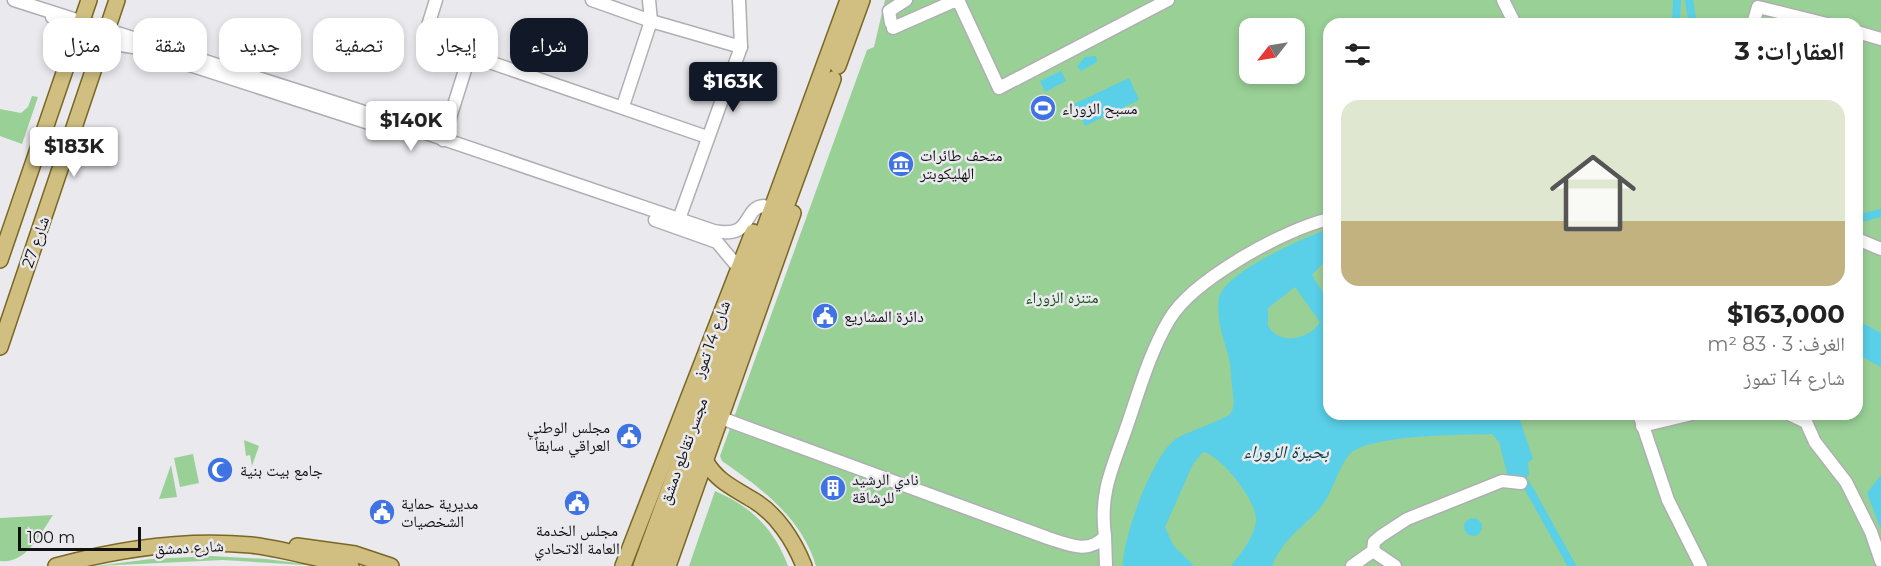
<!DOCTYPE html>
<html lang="ar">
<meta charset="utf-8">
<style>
:root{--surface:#fff;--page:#f6f6f6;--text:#222;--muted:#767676;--accent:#111827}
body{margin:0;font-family:Montserrat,"Noto Naskh Arabic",sans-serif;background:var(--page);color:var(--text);direction:rtl;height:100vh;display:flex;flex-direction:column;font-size:22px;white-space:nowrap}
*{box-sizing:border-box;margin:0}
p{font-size:20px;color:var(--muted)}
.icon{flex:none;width:33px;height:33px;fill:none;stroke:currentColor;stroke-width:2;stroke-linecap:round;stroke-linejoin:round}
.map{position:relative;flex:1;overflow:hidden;direction:ltr}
.details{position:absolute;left:1323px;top:18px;width:540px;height:402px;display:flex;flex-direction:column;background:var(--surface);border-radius:18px;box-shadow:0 3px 9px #0003;direction:rtl}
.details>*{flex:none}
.top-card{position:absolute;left:18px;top:18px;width:570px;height:54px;direction:rtl;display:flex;gap:12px}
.needle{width:39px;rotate:239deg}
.controls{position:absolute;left:1239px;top:18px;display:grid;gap:12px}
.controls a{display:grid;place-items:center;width:66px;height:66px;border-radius:12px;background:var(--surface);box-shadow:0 3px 9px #0003;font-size:30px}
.scale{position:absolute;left:18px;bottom:15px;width:123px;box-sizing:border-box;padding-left:6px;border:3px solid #111112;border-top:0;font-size:16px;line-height:21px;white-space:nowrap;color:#111112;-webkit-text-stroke:4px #e9e9ee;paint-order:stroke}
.price{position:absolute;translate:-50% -51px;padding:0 14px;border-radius:6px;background:#fff;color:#222;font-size:20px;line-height:39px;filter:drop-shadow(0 2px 3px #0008)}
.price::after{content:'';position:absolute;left:50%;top:36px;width:18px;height:14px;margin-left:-9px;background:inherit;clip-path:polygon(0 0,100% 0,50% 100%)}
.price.on{background:var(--accent);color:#fff}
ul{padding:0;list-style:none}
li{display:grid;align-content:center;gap:12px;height:318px;padding:0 18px}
li span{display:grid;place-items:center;height:186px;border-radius:18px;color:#555}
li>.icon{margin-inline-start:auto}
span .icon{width:108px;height:108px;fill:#fffc;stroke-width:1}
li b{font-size:26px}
h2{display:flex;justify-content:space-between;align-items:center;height:72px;padding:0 18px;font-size:26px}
.pill{padding:0 21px;border-radius:18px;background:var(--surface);box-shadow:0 3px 9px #0003;font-size:21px;line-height:54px}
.pill.on{background:var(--accent);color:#fff}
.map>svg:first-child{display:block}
.green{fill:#99d096;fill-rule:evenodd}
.water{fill:#59cfe8;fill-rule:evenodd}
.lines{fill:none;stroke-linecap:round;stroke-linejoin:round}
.canal{stroke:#59cfe8;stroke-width:8}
.minor-casing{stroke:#afaeb3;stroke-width:15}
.major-casing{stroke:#796723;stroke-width:18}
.minor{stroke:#fff;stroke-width:12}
.major{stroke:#d0bf80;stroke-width:15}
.labels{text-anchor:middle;stroke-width:5;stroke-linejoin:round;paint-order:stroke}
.poi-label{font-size:16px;fill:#111112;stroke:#e9e9ee;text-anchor:start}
.street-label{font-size:16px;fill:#111112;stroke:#e9e9ee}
.park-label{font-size:16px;fill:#0f5011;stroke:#e9e9ee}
.water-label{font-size:18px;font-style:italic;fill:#013b45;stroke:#e9e9ee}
</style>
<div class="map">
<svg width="1881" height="566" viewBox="0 0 1881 566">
<rect width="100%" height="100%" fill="#e9e9ee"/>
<g class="green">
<path d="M885 0H1881V566H816C802 518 761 488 722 461L720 456 867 50 874 47ZM1329 24H1857V414H1329ZM1250 28H1294V74H1250Z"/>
<path d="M32 96 38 97 22 144 0 136V109L21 113 28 107Z"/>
<path d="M244 440 259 446 252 466 250 455 246 456Z"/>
<path d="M193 454 199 483 180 487 174 458Z"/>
<path d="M171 465 177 497 159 499Z"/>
<path d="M715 491C752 507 774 529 788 566H689Z"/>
<path d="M53 515C40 534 27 564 0 561V518Z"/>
<path d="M211 556 266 559 321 566 223 560 96 566 151 559Z"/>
</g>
<g class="water">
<path d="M1096 56 1097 62 1081 71 1077 66 1085 57Z"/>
<path d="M1061 71 1066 81 1045 92 1040 81Z"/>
<path d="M1129 78 1139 100 1085 126 1074 104Z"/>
<path d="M1329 229V257L1312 275 1329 302V414H1518L1533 459 1528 462 1529 475 1521 481 1508 477 1499 442 1492 434C1463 435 1367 434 1349 455 1337 469 1333 492 1321 507 1302 529 1284 537 1272 566H1231C1241 553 1254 538 1256 521 1258 502 1221 455 1203 452L1193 464 1165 527 1173 545 1194 566H1123C1122 539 1153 453 1177 438 1186 433 1227 418 1230 414 1236 407 1233 395 1232 387 1231 377 1231 365 1228 355 1223 335 1216 320 1219 298 1223 273 1305 237 1329 229ZM1295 287 1320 322C1310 339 1280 346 1268 326V308Z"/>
<path d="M1857 320 1881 333V367L1857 354Z"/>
<path d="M1881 475V530L1867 493Z"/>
<circle cx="1473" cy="527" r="9"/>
</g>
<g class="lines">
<g class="canal">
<path d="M1689 0 1693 24"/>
<path d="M1676 24 1677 0"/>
<path d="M1857 219 1881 213"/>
<path d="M1524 480 1572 566"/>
</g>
<g class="minor-casing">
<g id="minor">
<path d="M14 0 355 109 714 231C755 239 742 207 764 206"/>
<path d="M436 0 426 32 434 43 707 137"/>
<path d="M592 0 651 21 741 47"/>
<path d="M1503 0 1515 24"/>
<path d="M52 17C84 41 95 42 134 47L369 123"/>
<path d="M891 23 889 11 906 0"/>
<path d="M1753 24 1758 7 1827 24"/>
<path d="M893 28 952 2H959L999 88 1168 0"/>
<path d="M1857 32 1881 39"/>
<path d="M623 106 651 21 649 0"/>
<path d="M443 140 470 54"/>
<path d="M679 219 741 47 739 0"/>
<path d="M655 220 717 242 742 272"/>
<path d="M1857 239 1881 249"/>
<path d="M1639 414 1668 500 1701 566"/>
<path d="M1789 414 1806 422 1815 442 1846 482 1871 532 1881 561"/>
<path d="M721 418 1048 538C1067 544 1089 555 1105 536 1099 492 1113 467 1127 426 1139 391 1150 352 1169 320 1192 280 1285 229 1329 219"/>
<path d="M1642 426 1692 414"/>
<path d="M1105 536 1106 566"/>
<path d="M1373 551 1395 566"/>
<path d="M1352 566 1373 551 1374 542 1381 536 1407 519 1502 481 1521 483"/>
</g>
</g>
<g class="major-casing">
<g id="major">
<path d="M838 66 862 0"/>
<path d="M0 260 89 0"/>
<path d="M0 347 117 0"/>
<path d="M706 462C718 482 734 488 753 500 777 514 794 541 804 566"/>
<path d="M297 546 355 554 391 566"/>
<path d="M56 566C118 549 187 539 251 545 284 549 318 559 351 566"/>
<path d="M623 566 753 232"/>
<path d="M641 566 848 0"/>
<path d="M654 566 833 79"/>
<path d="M668 566 793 213"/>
</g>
</g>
<use href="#minor" class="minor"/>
<use href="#major" class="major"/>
</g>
<defs>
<g id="stadium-disc" transform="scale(1.35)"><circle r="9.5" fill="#3f73e3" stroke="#e9e9ee"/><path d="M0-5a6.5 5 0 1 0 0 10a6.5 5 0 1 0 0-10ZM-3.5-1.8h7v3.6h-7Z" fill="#fff"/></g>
<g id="museum-disc" transform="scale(1.35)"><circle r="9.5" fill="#3f73e3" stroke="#e9e9ee"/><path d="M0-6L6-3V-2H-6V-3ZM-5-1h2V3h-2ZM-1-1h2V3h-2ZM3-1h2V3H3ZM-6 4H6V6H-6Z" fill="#fff"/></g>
<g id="civic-disc" transform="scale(1.35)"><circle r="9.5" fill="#3f73e3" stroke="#e9e9ee"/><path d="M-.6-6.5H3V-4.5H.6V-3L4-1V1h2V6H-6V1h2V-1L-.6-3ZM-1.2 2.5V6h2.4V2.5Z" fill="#fff"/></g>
<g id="mosque-disc" transform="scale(1.35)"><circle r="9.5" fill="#3f73e3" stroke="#e9e9ee"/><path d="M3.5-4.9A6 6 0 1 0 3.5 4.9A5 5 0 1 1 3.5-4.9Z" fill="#fff"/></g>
<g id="building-disc" transform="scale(1.35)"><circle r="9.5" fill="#3f73e3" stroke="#e9e9ee"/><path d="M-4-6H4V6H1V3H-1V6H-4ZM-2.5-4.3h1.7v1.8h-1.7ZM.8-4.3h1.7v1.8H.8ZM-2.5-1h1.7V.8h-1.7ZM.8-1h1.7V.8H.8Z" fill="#fff"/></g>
</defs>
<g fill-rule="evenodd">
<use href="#stadium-disc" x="1043" y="108"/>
<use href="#museum-disc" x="901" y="164"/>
<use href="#civic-disc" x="825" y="316"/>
<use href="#civic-disc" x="629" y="436"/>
<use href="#mosque-disc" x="220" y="470"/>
<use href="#building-disc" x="833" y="488"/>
<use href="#civic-disc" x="577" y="503"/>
<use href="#civic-disc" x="382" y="512"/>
</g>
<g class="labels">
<g class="poi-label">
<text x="1062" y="114">مسبح الزوراء</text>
<text x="920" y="161">متحف طائرات<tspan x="920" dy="18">الهليكوبتر</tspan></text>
<text x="844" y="322">دائرة المشاريع</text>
<text x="610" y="433" text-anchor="end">مجلس الوطني<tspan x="610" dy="18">العراقي سابقاً</tspan></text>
<text x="240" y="476">جامع بيت بنية</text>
<text x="852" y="485">نادي الرشيد<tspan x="852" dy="18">للرشاقة</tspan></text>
<text x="401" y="509">مديرية حماية<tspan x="401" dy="18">الشخصيات</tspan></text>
<text x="577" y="536" text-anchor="middle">مجلس الخدمة<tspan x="577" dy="18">العامة الاتحادي</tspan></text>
</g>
<g class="street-label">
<text transform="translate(35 242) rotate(-71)" y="6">شارع 27</text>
<text transform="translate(711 339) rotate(-70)" y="6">شارع 14 تموز</text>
<text transform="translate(683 451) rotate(-70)" y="6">مجسر تقاطع دمشق</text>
<text transform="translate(189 547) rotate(-3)" y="6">شارع دمشق</text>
</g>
<g class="park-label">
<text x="1062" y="303">متنزه الزوراء</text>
</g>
<g class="water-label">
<text x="1286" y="458">بحيرة الزوراء</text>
</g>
</g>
</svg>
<div class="controls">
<a><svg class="needle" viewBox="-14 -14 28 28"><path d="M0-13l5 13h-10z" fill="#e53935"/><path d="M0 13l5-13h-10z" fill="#767676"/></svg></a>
</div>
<div class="scale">100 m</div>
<b class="price on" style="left:733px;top:113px">$163K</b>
<b class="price" style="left:411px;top:152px">$140K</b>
<b class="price" style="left:74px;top:178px">$183K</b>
<div class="top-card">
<a class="pill on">شراء</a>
<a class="pill">إيجار</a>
<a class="pill">تصفية</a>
<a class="pill">جديد</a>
<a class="pill">شقة</a>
<a class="pill">منزل</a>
</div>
<section class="details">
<h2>العقارات: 3<svg class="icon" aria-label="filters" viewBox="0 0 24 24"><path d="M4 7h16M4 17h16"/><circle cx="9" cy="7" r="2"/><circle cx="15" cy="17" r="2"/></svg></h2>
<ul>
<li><span style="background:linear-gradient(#dfe7d0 65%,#c2b280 0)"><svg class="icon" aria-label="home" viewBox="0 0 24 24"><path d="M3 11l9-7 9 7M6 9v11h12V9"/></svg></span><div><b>$163,000</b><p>الغرف: 3 · 83 m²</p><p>شارع 14 تموز</p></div></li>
</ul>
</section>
</div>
